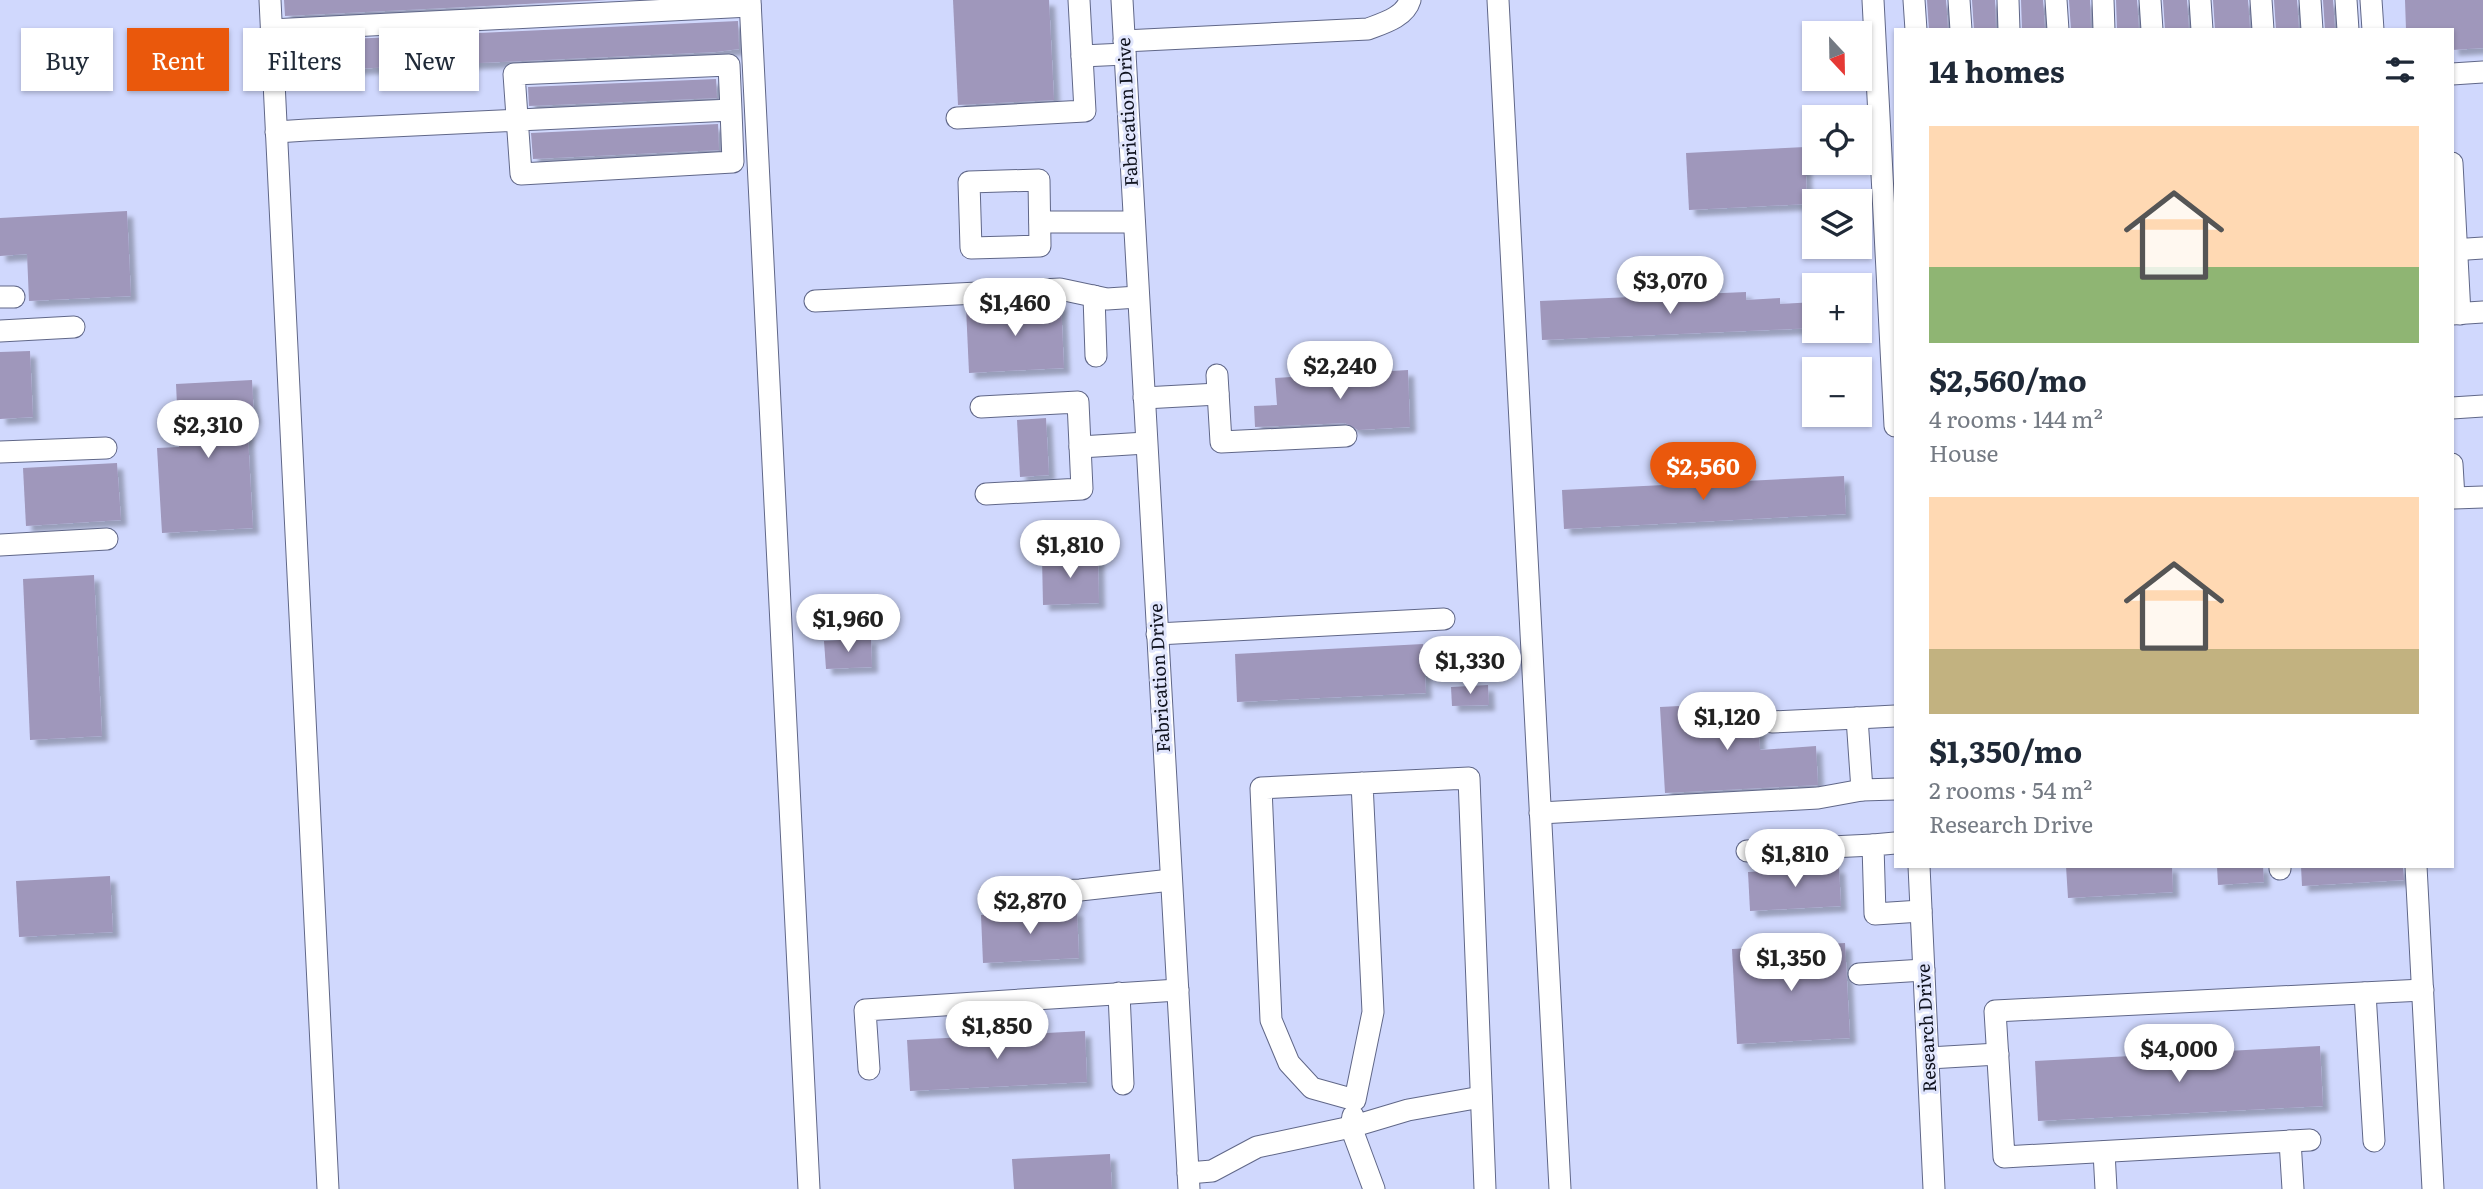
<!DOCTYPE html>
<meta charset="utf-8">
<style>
:root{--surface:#fff;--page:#f6f6f7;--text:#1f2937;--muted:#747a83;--accent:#ea580c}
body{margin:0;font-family:Literata,serif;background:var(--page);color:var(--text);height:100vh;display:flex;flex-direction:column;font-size:26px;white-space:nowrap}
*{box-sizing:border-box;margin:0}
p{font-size:23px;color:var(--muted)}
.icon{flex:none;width:38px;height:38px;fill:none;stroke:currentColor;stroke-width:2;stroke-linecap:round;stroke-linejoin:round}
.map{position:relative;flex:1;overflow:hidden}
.details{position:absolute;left:1894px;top:28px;width:560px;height:840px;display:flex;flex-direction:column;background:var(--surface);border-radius:0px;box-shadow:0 2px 5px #0004}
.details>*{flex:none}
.guide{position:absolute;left:21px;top:28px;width:665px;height:63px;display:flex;gap:14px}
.needle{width:46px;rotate:158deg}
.controls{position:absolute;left:1802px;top:21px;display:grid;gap:14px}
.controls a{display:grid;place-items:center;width:70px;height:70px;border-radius:0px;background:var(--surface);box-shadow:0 2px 5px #0004;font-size:35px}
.price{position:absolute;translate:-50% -60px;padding:0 16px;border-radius:24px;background:#fff;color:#222;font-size:23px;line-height:46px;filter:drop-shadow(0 2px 4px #0008)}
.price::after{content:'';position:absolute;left:50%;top:42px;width:21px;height:16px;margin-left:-10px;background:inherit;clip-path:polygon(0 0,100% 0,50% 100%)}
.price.selected{background:var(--accent);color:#fff}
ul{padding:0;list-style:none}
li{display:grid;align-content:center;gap:14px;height:371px;padding:0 35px}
li span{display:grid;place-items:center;height:217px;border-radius:0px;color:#555}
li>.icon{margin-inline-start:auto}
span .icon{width:126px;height:126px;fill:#fffc;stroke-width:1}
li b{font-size:30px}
h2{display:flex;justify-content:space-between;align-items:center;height:84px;padding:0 35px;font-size:30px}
.chip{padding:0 24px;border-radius:0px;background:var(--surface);box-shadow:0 2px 5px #0004;font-size:24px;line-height:63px}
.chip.selected{background:var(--accent);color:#fff}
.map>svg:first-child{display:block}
.building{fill:#9f97bb;filter:url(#shadow)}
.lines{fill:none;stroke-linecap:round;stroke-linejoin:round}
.minor-casing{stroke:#606788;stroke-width:23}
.minor{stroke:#fff;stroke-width:21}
.labels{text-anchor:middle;stroke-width:6;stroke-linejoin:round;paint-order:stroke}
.street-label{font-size:18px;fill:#10131f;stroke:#e1e6fd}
</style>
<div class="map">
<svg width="2483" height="1189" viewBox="0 0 2483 1189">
<defs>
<filter id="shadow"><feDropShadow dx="6" dy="6" stdDeviation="2" flood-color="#0004"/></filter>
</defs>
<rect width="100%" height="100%" fill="#d0d8fd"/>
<g class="building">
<path d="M284 0H607L285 16Z"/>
<path d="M953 0H1049L1054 100 958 105Z"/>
<path d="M1927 0H1946L1948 30H1929Z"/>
<path d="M1972 0H1995L1996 30H1974Z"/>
<path d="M2021 0H2043L2045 30H2022Z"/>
<path d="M2069 0H2090L2091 30H2071Z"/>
<path d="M2116 0H2137L2139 30H2117Z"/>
<path d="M2163 0H2187L2189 30H2165Z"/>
<path d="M2213 0H2248L2250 30H2215Z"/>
<path d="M2274 0H2297L2299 30H2276Z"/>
<path d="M2323 0H2333L2335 30H2325Z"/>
<path d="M2405 0H2483V48L2452 50V30H2406Z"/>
<path d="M738 21 739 49 716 52 288 72 286 42Z"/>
<path d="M716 79 717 98 529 106 528 87Z"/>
<path d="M718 124 719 150 533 159 531 133Z"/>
<path d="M1805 147 1807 204 1689 210 1686 153Z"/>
<path d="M127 211 131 296 29 301 27 254 0 256V218Z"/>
<path d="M1746 292V300L1780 298V304L1815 302V328L1542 340 1540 301Z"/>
<path d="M1061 303 1064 368 969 373 966 307Z"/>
<path d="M30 351 33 417 0 419V352Z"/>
<path d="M1408 370 1410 427 1358 430 1345 423 1255 427 1254 406 1277 405 1275 378Z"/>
<path d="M252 380 254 418H247L253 528 162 533 157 448 179 447 176 384Z"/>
<path d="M1046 418 1049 475 1020 477 1017 420Z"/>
<path d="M117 463 121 520 26 526 23 468Z"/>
<path d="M1844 476 1846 514 1564 529 1562 490Z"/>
<path d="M1098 556 1099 603 1043 605 1042 557Z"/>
<path d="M94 575 102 736 30 740 23 579Z"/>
<path d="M871 638 872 667 826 669 824 641Z"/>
<path d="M1423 644 1426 693 1237 702 1235 654Z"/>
<path d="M1488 685 1489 705 1452 706 1451 687Z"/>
<path d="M1757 702 1760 750 1816 746 1818 785 1665 793 1660 707Z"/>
<path d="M2066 866H2172L2173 892 2068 898Z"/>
<path d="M2217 866H2263L2264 882 2218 885Z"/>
<path d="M2301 866H2403L2404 880 2302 886Z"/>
<path d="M1839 867 1841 906 1750 911 1748 872Z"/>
<path d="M110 876 113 932 19 937 16 881Z"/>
<path d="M1077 910 1079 958 983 963 981 915Z"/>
<path d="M1845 943 1850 1038 1737 1044 1732 949Z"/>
<path d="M1085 1031 1087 1082 910 1091 907 1040Z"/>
<path d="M2320 1046 2323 1106 2038 1121 2035 1061Z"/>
<path d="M1110 1154 1112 1189H1014L1012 1159Z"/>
</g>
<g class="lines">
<g class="minor-casing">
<g id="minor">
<path d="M270 0 328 1189"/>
<path d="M750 0 809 1189"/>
<path d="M1122 0 1189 1189"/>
<path d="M1498 0 1560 1189"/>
<path d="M1873 0 1895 426"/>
<path d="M1914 0 1916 30"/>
<path d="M1959 0 1961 30"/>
<path d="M2008 0 2009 30"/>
<path d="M2056 0 2058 30"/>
<path d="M2103 0 2104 30"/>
<path d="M2150 0 2152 30"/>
<path d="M2200 0 2202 30"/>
<path d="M2261 0 2263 30"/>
<path d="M2310 0 2312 30"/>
<path d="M2346 0 2348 30"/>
<path d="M2371 0 2373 30"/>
<path d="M271 30 750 6"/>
<path d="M1124 41 1368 29C1384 23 1405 17 1410 0"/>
<path d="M1082 56 1125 54"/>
<path d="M2452 74 2483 72"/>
<path d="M957 118 1085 111 1079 0"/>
<path d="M276 132 307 130 731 110 733 162 521 174 514 74 729 65 731 110"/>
<path d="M2452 163 2460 314"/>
<path d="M1039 180 1040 246 971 248 969 182Z"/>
<path d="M1040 222H1134"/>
<path d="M2452 250 2483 248"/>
<path d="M1094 296 1096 356"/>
<path d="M0 297H14"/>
<path d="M815 301 1060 289 1107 299 1138 297"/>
<path d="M2452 314 2483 312"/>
<path d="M0 331 74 327"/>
<path d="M1217 375 1221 442 1346 436"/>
<path d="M1144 398 1218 394"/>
<path d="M981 407 1078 402 1082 489 986 494"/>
<path d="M2452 408 2483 406"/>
<path d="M1080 447 1146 443"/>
<path d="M0 452 106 448"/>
<path d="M2452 464 2454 498 2483 497"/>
<path d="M0 545 107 539"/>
<path d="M1157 634 1444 619"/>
<path d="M1895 716 1857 718 1862 790 1895 789"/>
<path d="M1772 722 1857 718"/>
<path d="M1362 783 1373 1012 1355 1100 1312 1088 1289 1063 1271 1020 1261 788 1469 778 1485 1189"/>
<path d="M1540 813 1818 798 1862 790"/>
<path d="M1895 843 1873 845 1875 914 1921 911"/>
<path d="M1747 851 1873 845"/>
<path d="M1919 866 1934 1189"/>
<path d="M2280 866V869"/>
<path d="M2416 866 2433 1189"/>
<path d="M990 894 1080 890 1171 880"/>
<path d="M1859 974 1924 970"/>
<path d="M1119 993 1123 1084"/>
<path d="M2365 993 2374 1141"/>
<path d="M1929 1058 1998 1054"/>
<path d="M869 1069 865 1010 1178 990"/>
<path d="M1353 1116 1351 1127 1408 1110 1481 1097"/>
<path d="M2310 1140 2004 1157 1995 1011 2423 990"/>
<path d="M2290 1141 2293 1189"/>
<path d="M2104 1152 2106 1189"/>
<path d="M1188 1173 1212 1171 1257 1147 1351 1127 1374 1189"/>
</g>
</g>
<use href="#minor" class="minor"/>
</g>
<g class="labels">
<g class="street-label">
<text transform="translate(1128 112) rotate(-93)" y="6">Fabrication Drive</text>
<text transform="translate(1160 678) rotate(-93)" y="6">Fabrication Drive</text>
<text transform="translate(1927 1028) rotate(-93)" y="6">Research Drive</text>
</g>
</g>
</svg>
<div class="controls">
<a><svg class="needle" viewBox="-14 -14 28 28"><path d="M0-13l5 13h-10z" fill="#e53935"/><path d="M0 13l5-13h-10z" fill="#747a83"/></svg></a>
<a><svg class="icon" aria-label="locate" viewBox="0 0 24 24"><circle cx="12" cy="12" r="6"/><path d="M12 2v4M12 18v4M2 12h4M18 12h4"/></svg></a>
<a><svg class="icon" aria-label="layers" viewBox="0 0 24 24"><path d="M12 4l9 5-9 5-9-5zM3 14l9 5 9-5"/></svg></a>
<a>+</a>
<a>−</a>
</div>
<b class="price" style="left:1670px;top:316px">$3,070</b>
<b class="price" style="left:1015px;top:338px">$1,460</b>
<b class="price" style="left:1340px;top:401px">$2,240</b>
<b class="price" style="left:208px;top:460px">$2,310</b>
<b class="price selected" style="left:1703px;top:502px">$2,560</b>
<b class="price" style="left:1070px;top:580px">$1,810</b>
<b class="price" style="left:848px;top:654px">$1,960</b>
<b class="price" style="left:1470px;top:696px">$1,330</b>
<b class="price" style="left:1727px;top:752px">$1,120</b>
<b class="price" style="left:1795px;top:889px">$1,810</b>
<b class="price" style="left:1030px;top:936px">$2,870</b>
<b class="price" style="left:1791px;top:993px">$1,350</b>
<b class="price" style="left:997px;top:1061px">$1,850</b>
<b class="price" style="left:2179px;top:1084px">$4,000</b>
<div class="guide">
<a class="chip">Buy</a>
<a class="chip selected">Rent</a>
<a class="chip">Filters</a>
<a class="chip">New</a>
</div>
<section class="details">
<h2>14 homes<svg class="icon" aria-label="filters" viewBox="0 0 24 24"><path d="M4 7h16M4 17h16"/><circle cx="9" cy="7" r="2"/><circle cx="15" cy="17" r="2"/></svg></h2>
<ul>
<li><span style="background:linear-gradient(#ffd9b3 65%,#8fb573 0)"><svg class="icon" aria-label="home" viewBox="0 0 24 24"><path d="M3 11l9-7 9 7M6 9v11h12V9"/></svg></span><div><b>$2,560/mo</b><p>4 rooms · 144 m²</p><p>House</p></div></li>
<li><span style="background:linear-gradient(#ffd9b3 70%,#c2b280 0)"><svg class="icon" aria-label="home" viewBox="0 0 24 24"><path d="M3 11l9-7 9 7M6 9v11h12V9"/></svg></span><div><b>$1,350/mo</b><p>2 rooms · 54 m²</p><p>Research Drive</p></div></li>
</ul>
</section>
</div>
